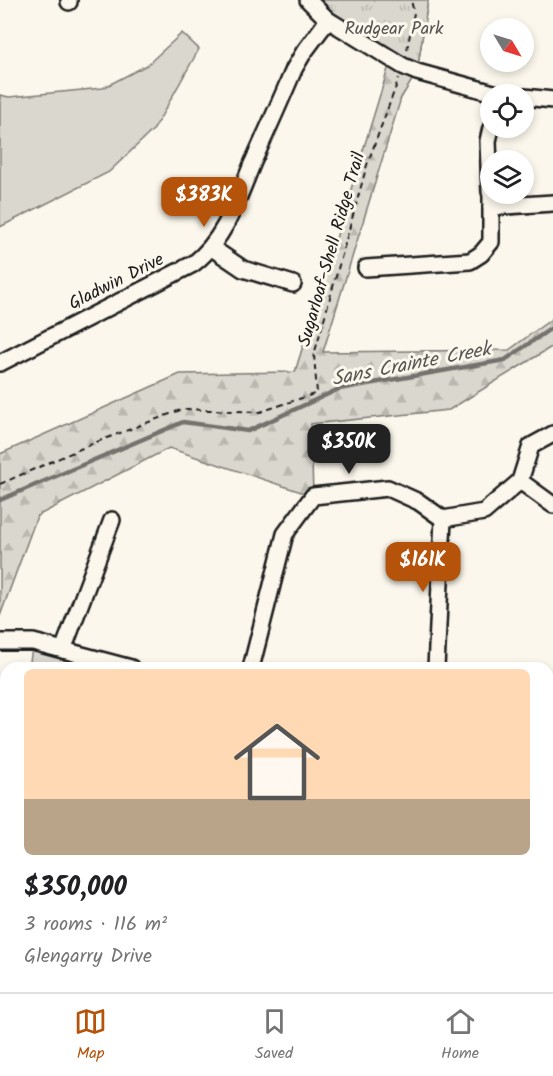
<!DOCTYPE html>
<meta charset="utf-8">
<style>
:root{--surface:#fff;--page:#f2f2f2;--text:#202124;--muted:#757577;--line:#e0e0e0;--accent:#b45309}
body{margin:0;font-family:Kalam,sans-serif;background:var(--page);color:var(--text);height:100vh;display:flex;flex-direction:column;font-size:22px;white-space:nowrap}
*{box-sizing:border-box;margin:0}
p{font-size:20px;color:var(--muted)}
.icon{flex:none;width:33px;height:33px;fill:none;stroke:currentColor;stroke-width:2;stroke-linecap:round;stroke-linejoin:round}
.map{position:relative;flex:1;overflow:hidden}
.side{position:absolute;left:0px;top:662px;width:554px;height:332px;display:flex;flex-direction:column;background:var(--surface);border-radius:18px 18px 0 0;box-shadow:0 3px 9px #0003}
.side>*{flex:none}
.needle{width:39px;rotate:128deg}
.fabs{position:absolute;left:480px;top:18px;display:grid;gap:12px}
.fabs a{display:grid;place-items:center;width:54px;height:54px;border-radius:50%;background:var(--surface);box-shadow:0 3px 9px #0003;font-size:30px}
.price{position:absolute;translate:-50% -51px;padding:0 14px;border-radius:12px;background:var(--accent);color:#fff;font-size:20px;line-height:39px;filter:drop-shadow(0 2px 3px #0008)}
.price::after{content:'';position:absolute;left:50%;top:36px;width:18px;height:14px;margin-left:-9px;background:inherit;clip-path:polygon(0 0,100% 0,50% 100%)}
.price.on{background:#222;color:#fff}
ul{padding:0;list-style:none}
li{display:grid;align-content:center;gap:12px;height:318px;padding:0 24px}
li span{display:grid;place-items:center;height:186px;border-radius:9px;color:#555}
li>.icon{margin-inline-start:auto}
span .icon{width:108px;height:108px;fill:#fffc;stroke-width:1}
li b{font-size:26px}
.menu{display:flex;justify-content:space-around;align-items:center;height:84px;border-top:2px solid var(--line);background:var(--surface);font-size:16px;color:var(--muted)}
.menu a{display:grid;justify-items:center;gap:3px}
.menu .on{color:var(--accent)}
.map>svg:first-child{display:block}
.grass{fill:url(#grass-dots);stroke:#7b7a75;stroke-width:1.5}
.forest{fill:url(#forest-firs);stroke:#7b7a75;stroke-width:1.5}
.park{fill:url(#park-tufts);stroke:#7b7a75;stroke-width:1.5}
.pitch{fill:#dad7ce;stroke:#7b7a75;stroke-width:1.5}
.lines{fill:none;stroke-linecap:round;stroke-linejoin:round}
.stream{stroke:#74726e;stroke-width:4.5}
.minor-casing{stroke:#1c1c1c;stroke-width:20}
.path{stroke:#1c1c1c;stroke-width:2;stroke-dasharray:6 4.5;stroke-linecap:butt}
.minor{stroke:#fbf7ec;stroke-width:15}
.labels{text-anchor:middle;stroke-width:6;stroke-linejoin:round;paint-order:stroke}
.park-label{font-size:18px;fill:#555451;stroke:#fbf7ec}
.street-label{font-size:18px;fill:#1c1c1c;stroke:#fbf7ec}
.water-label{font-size:20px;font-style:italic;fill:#575653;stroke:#fbf7ec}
</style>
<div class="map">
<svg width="553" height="992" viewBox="0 0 553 992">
<defs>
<pattern id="grass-dots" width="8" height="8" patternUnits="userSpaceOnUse" patternTransform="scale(1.5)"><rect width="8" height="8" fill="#dad7ce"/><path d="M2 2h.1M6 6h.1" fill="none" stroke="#bab8b0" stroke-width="1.8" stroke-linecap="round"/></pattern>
<pattern id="forest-firs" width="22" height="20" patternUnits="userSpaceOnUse" patternTransform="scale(1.5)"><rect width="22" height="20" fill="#dad7ce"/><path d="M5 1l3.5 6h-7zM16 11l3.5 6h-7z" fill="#bab8b0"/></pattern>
<pattern id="park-tufts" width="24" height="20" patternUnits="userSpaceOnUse" patternTransform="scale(1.5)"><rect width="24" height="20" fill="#dad7ce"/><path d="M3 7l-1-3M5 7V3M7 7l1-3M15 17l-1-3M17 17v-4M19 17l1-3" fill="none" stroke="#bab8b0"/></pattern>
</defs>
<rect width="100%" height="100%" fill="#fbf7ec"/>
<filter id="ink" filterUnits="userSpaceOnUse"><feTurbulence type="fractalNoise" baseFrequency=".0167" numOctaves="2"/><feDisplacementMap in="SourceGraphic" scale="12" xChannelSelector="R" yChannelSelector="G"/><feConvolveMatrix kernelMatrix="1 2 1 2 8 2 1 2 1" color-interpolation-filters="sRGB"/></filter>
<g filter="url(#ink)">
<path class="grass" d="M6 721V987H322L310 992H0V727Z"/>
<path class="forest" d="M428 0 417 72 401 98 323 352 509 350 553 318V346L449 410 311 424 313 496 169 448 37 516 0 616V454L180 374 295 372 391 59Z"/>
<g class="park">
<path d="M308 0H428L417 72Z"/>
<path d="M33 642 131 668H29Z"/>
<path d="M6 721V987H163L162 992H0V727Z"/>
</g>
<path class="pitch" d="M182 33 199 49 154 129 109 172 0 227V95L9 97 103 88 147 65Z"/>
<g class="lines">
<path class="stream" d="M0 500 183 422 248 431 339 389 505 360 553 327"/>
<g class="minor-casing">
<g id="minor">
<path d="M308 0 328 20 403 66 417 72 497 94"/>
<path d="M69 2V0"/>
<path d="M524 97 553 100"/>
<path d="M490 192 488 141 491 128"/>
<path d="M491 207 553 203"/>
<path d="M212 248 243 269 293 284"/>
<path d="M366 268 470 261 481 254 491 242V194"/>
<path d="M0 363 193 264C225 240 238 198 253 162 267 131 281 100 294 69L304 52 328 20"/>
<path d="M520 481 553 505"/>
<path d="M0 642H33L131 668"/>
<path d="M63 650 112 520"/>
<path d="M251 668 285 534 313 496 388 488 419 502 443 519 484 512 520 481 531 446 553 434"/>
<path d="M436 668 443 519"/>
<path d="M548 700H553"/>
<path d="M548 803H553"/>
<path d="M332 987 336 992"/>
<path d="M361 992 369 987"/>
</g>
</g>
<g class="path">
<path d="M407 50 414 13 411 0"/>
<path d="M0 484 94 443 183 409 260 412 317 393 314 355 367 165 399 78"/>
<path d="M0 941H6"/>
<path d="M55 992 59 987"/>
</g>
<use href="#minor" class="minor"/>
</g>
</g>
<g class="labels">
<g class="park-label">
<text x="394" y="34">Rudgear Park</text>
</g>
<g class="street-label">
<text transform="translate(331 249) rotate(-74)" y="6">Sugarloaf-Shell Ridge Trail</text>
<text transform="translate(116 281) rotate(-27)" y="6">Gladwin Drive</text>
</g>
<g class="water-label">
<text transform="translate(411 363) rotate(-11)" y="7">Sans Crainte Creek</text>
</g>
</g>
</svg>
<div class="fabs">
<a><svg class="needle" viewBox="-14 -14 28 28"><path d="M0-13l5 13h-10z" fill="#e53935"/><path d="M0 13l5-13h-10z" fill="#757577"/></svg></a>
<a><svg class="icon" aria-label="locate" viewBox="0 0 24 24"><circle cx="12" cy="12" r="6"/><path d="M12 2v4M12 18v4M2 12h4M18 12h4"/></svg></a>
<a><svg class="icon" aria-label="layers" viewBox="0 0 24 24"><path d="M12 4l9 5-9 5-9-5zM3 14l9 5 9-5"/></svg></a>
</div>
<b class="price" style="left:204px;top:228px">$383K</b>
<b class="price on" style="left:349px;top:475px">$350K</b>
<b class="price" style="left:423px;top:593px">$161K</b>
<section class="side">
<ul>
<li><span style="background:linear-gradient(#ffd9b3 70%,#b9a48a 0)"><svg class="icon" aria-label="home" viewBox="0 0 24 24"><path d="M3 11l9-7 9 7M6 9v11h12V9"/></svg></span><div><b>$350,000</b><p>3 rooms · 116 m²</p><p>Glengarry Drive</p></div></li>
</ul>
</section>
</div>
<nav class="menu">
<a class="on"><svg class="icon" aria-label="map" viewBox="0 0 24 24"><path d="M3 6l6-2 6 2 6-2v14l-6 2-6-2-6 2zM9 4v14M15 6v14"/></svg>Map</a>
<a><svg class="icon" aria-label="saved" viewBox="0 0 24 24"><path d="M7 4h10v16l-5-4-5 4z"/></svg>Saved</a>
<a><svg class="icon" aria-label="home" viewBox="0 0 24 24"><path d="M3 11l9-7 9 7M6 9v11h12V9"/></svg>Home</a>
</nav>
